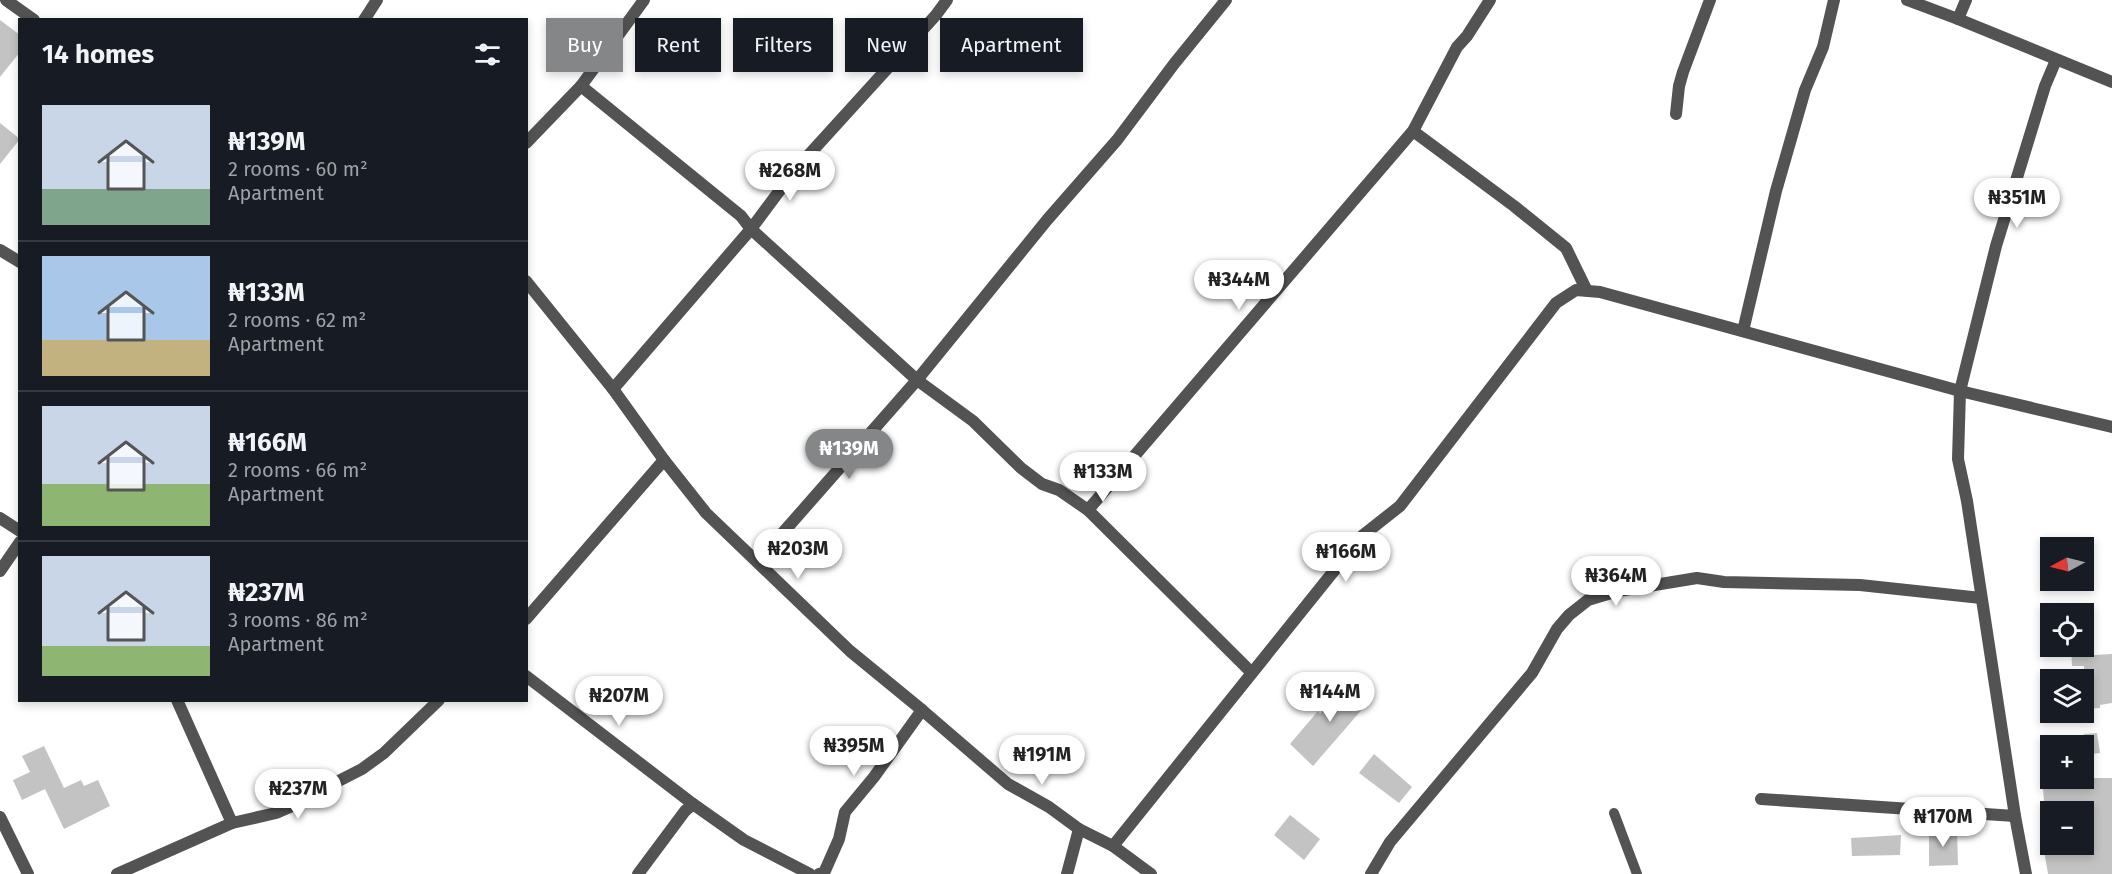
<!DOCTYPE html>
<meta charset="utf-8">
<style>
:root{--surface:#171b24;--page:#242831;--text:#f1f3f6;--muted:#9ea1a6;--line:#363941;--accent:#858687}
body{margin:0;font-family:"Fira Sans",sans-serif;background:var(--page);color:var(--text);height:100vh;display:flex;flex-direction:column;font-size:22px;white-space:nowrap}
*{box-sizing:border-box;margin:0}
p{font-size:20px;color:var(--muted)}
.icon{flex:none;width:33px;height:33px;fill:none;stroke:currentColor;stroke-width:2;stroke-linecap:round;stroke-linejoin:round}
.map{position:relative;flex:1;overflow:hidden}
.side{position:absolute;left:18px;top:18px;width:510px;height:684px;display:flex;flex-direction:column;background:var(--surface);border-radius:0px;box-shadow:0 3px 9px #0003}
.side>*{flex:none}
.hud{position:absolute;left:546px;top:18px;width:570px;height:54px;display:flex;gap:12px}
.needle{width:39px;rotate:263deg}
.fabs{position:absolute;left:2040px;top:537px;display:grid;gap:12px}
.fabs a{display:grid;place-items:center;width:54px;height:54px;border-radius:0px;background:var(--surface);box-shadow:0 3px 9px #0003;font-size:30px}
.price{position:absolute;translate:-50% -51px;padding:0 14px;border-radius:21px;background:#fff;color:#222;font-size:20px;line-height:39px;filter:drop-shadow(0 2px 3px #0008)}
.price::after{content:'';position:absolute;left:50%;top:36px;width:18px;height:14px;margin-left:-9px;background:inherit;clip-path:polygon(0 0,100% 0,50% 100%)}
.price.current{background:var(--accent);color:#fff}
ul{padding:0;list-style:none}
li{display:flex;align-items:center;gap:18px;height:150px;padding:0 24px}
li+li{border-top:2px solid var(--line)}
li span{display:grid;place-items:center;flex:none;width:168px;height:120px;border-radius:0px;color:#555}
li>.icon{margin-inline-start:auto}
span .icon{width:72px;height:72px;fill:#fffc;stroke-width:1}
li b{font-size:26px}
h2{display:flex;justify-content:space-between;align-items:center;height:72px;padding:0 24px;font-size:26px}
.chip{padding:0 21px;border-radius:0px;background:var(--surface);box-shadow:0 3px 9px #0003;font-size:21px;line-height:54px}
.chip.current{background:var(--accent);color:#fff}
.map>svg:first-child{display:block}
.building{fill:#c3c3c3}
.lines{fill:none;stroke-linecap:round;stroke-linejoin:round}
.lane{stroke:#535353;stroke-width:10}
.street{stroke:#535353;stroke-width:12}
</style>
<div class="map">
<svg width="2112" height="874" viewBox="0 0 2112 874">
<rect width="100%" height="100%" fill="#fff"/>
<g class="building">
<path d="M0 20 20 35V52L0 77Z"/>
<path d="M0 123 20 139 0 164Z"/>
<path d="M2071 646H2093L2094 655 2112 654V703L2100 705V708L2084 709V666H2072Z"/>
<path d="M1349 679 1371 699 1313 766 1290 744 1318 711 1320 714Z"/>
<path d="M2097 733 2100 753 2084 755V734Z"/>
<path d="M44 746 64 788 81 780 84 786 98 780 110 806 64 829 45 789 22 800 13 780 30 772 22 756Z"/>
<path d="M1374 754 1412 787 1399 803 1359 773Z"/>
<path d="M2042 778H2112V874H2048L2043 844H2084V812H2045Z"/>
<path d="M1290 815 1320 839 1304 860 1274 835Z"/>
<path d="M1929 831H1957L1958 865 1929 866Z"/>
<path d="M1901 835 1900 855 1852 856 1851 838Z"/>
</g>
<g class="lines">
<path class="lane" d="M1614 813 1637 874"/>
<g class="street">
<path d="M6 0 34 20"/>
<path d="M1907 0 1958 19 2112 82"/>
<path d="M1958 19 1966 0"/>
<path d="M364 20 377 0"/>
<path d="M581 86 741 216 751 229 917 380 973 421 1021 468 1042 484 1059 490 1088 510 1251 672"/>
<path d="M1676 114 1679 86 1683 72 1710 0"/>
<path d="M1413 131 1514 206 1566 248 1586 289"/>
<path d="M526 143 581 86 644 0"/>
<path d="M0 250 20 262"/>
<path d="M526 281 613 389 664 460 706 513 850 651 922 710 1008 784 1049 807 1079 829 1113 846 1151 874"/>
<path d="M1743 331 1776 191 1805 90 1823 47 1834 0"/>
<path d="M613 389 751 229 795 170 936 15 947 0"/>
<path d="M1088 510 1413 131 1457 47 1467 36 1490 0"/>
<path d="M0 518 20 531"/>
<path d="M758 561 917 380 1047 220 1117 140 1174 64 1226 0"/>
<path d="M0 571 20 542"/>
<path d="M526 619 664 460"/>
<path d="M526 676 693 804 744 840 810 874"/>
<path d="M177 700 232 823"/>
<path d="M1761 799 2015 816"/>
<path d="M0 817 28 874"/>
<path d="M1113 846 1362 536 1400 506 1556 303 1576 290 1600 292 1960 391 2112 427"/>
<path d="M117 874 232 823 276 813 306 800 317 792 362 769 384 753 439 700"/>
<path d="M638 874 685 811 693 804"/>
<path d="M819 874 824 873 839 839 845 812 874 777 922 710"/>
<path d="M1067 874 1079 829"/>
<path d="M1371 874 1390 842 1532 673 1557 629 1569 615 1588 600 1618 591 1697 578 1724 582 1860 585 1981 598"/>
<path d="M2026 874 2015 816 1967 501 1958 459 1960 391 1996 246 2045 86 2056 60"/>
</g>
</g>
</svg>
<div class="fabs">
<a><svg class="needle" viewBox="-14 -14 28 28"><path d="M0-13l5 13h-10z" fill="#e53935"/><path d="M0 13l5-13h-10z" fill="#9ea1a6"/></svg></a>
<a><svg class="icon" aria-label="locate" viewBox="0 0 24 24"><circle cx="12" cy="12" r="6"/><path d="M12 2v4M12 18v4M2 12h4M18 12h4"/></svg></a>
<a><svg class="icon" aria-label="layers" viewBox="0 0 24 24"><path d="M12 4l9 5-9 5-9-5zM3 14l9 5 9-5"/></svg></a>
<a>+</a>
<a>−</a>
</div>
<b class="price" style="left:790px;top:202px">₦268M</b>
<b class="price" style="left:2017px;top:229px">₦351M</b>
<b class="price" style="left:1239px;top:311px">₦344M</b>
<b class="price current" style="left:849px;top:480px">₦139M</b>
<b class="price" style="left:1103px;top:503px">₦133M</b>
<b class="price" style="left:798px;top:580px">₦203M</b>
<b class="price" style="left:1346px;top:583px">₦166M</b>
<b class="price" style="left:1616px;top:607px">₦364M</b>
<b class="price" style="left:1330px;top:723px">₦144M</b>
<b class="price" style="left:619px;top:727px">₦207M</b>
<b class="price" style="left:854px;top:777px">₦395M</b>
<b class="price" style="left:1042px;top:786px">₦191M</b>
<b class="price" style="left:298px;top:820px">₦237M</b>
<b class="price" style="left:1943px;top:848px">₦170M</b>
<div class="hud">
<a class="chip current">Buy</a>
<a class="chip">Rent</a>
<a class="chip">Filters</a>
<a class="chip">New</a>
<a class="chip">Apartment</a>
</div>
<section class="side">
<h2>14 homes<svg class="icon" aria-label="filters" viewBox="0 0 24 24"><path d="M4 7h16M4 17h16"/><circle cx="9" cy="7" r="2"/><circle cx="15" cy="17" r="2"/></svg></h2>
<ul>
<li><span style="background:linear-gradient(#c9d6e8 70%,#7fa58c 0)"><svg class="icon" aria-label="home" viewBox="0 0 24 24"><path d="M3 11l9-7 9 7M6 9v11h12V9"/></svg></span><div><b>₦139M</b><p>2 rooms · 60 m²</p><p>Apartment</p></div></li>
<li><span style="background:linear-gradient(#a9c7e8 70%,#c2b280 0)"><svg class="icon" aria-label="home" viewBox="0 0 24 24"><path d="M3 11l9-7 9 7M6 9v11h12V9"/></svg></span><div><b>₦133M</b><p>2 rooms · 62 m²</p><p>Apartment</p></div></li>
<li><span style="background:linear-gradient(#c9d6e8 65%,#8fb573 0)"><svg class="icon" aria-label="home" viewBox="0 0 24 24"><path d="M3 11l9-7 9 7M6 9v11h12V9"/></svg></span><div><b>₦166M</b><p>2 rooms · 66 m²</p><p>Apartment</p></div></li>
<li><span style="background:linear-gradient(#c9d6e8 75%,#8fb573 0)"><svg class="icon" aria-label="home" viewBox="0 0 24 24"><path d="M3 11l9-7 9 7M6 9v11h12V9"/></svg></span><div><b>₦237M</b><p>3 rooms · 86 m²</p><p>Apartment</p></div></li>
</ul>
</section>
</div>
